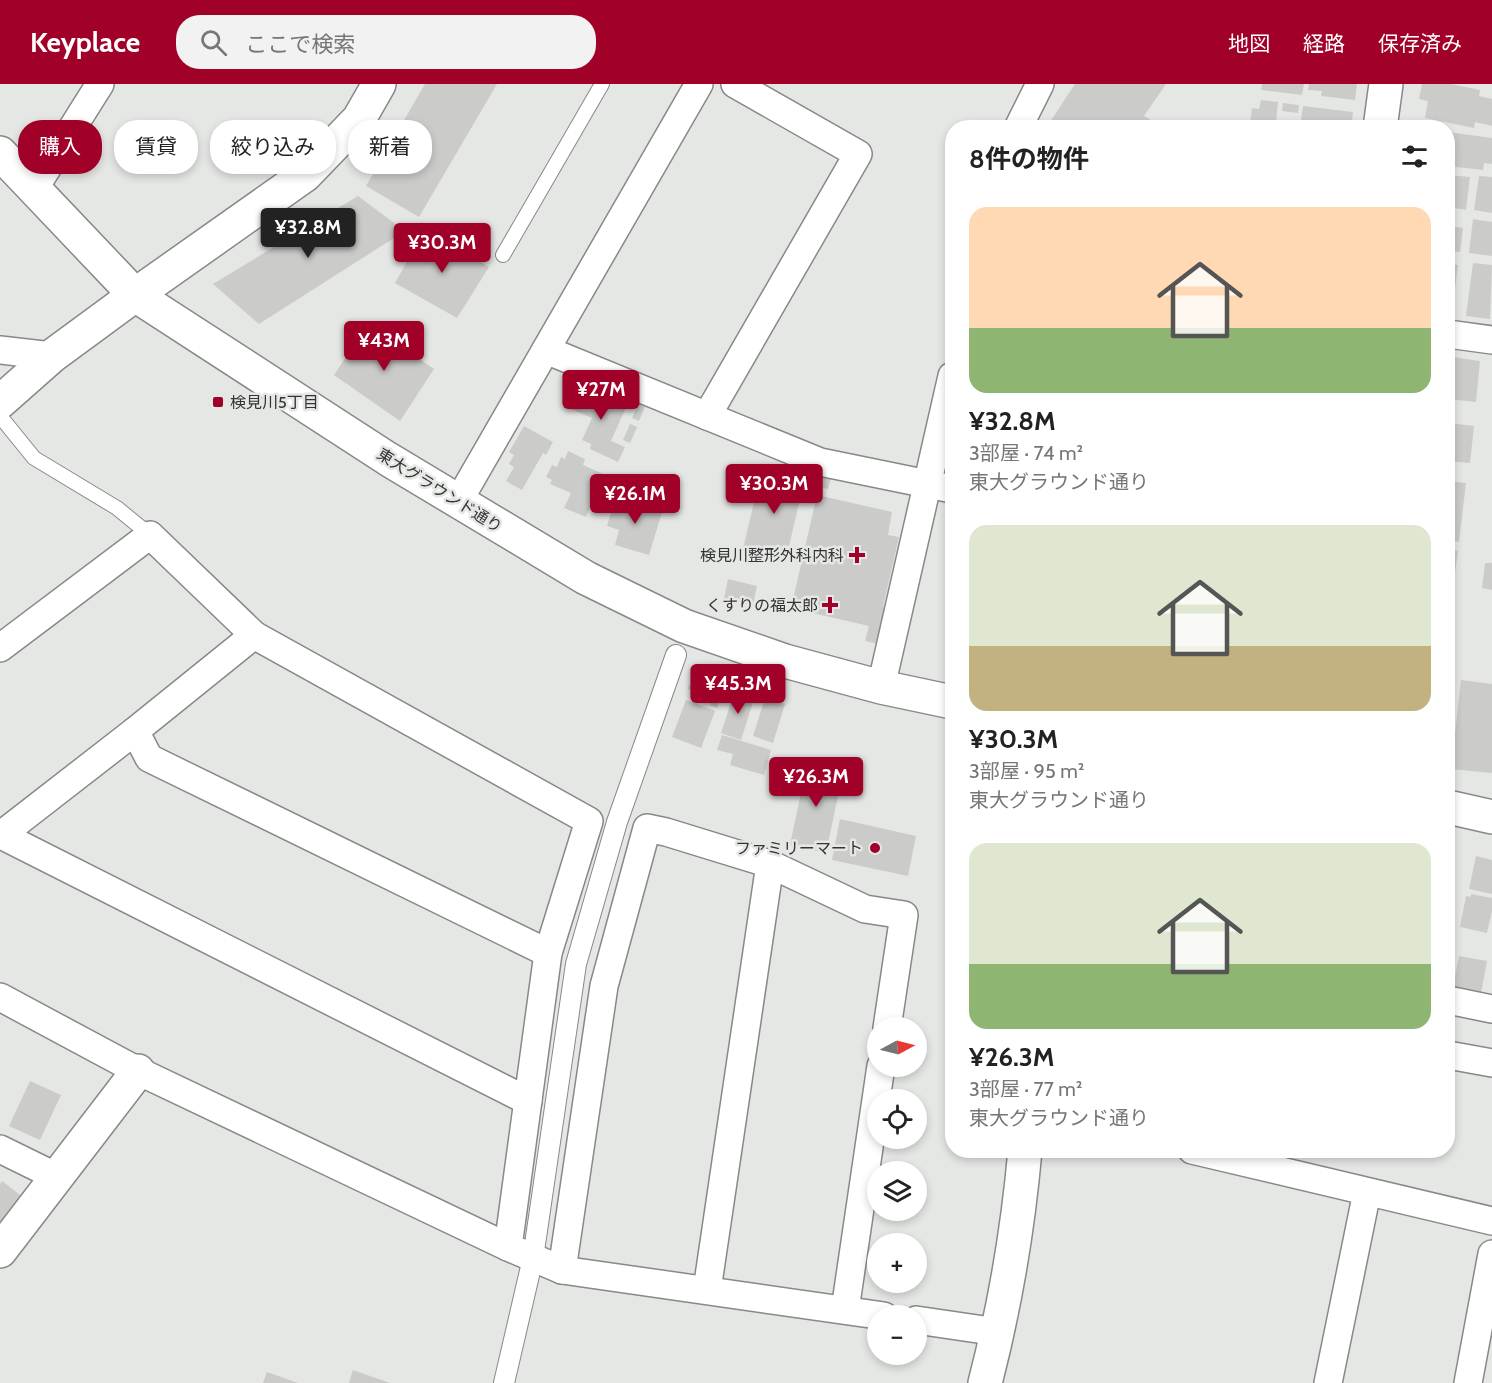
<!DOCTYPE html>
<html lang="ja">
<meta charset="utf-8">
<style>
:root{--surface:#fff;--page:#f2f2f2;--text:#222;--muted:#767676;--accent:#a10129}
body{margin:0;font-family:Cabin,"Noto Sans JP",sans-serif;background:var(--page);color:var(--text);height:100vh;display:flex;flex-direction:column;font-size:22px;white-space:nowrap}
*{box-sizing:border-box;margin:0}
p{font-size:20px;color:var(--muted)}
.icon{flex:none;width:33px;height:33px;fill:none;stroke:currentColor;stroke-width:2;stroke-linecap:round;stroke-linejoin:round}
.map{position:relative;flex:1;overflow:hidden}
.details{position:absolute;left:945px;top:36px;width:510px;height:1038px;display:flex;flex-direction:column;background:var(--surface);border-radius:24px;box-shadow:0 3px 9px #0003}
.details>*{flex:none}
.banner{position:absolute;left:18px;top:36px;width:570px;height:54px;display:flex;gap:12px}
.needle{width:39px;rotate:83deg}
.controls{position:absolute;left:867px;top:933px;display:grid;gap:12px}
.controls a{display:grid;place-items:center;width:60px;height:60px;border-radius:50%;background:var(--surface);box-shadow:0 3px 9px #0003;font-size:30px}
.price{position:absolute;translate:-50% -51px;padding:0 14px;border-radius:6px;background:var(--accent);color:#fff;font-size:20px;line-height:39px;filter:drop-shadow(0 2px 3px #0008)}
.price::after{content:'';position:absolute;left:50%;top:36px;width:18px;height:14px;margin-left:-9px;background:inherit;clip-path:polygon(0 0,100% 0,50% 100%)}
.price.selected{background:#222;color:#fff}
ul{padding:0;list-style:none}
li{display:grid;align-content:center;gap:12px;height:318px;padding:0 24px}
li span{display:grid;place-items:center;height:186px;border-radius:18px;color:#555}
li>.icon{margin-inline-start:auto}
span .icon{width:108px;height:108px;fill:#fffc;stroke-width:1}
li b{font-size:26px}
h2{display:flex;justify-content:space-between;align-items:center;height:72px;padding:0 24px;font-size:26px}
.chip{padding:0 21px;border-radius:24px;background:var(--surface);box-shadow:0 3px 9px #0003;font-size:21px;line-height:54px}
.chip.selected{background:var(--accent);color:#fff}
header{display:flex;align-items:center;gap:36px;box-sizing:border-box;height:84px;padding:0 30px;background:var(--accent);color:#fff}
header strong{font-size:28px}
nav{display:flex;gap:33px;margin-inline-start:auto;font-size:21px}
.search{width:420px;height:54px;background:var(--page);display:flex;align-items:center;gap:15px;box-sizing:border-box;padding:0 21px;border-radius:24px;color:var(--muted);font-size:22px}
.map>svg:first-child{display:block}
.building{fill:#cbccc9}
.lines{fill:none;stroke-linecap:round;stroke-linejoin:round}
.service-casing{stroke:#868986;stroke-width:16}
.pedestrian-casing{stroke:#868986;stroke-width:22}
.minor-casing{stroke:#868986;stroke-width:30}
.tertiary-casing{stroke:#868986;stroke-width:36}
.service{stroke:#fff;stroke-width:14}
.pedestrian{stroke:#fff;stroke-width:20}
.minor{stroke:#fff;stroke-width:27}
.tertiary{stroke:#fff;stroke-width:33}
.poi-dot{fill:#a10129;stroke:#e5e7e5;stroke-width:2}
.labels{text-anchor:middle;stroke-width:5;stroke-linejoin:round;paint-order:stroke}
.poi-label{font-size:16px;fill:#333433;stroke:#e5e7e5;text-anchor:end}
.street-label{font-size:16px;fill:#333433;stroke:#e5e7e5}
</style>
<header>
<strong>Keyplace</strong>
<div class="search"><svg class="icon" aria-label="search" viewBox="0 0 24 24"><circle cx="10" cy="10" r="6"/><path d="M15 15l6 6"/></svg>ここで検索</div>
<nav><a>地図</a><a>経路</a><a>保存済み</a></nav>
</header>
<div class="map">
<svg width="1492" height="1299" viewBox="0 0 1492 1299">
<rect width="100%" height="100%" fill="#e5e7e5"/>
<g class="building">
<path d="M425 0H497L419 133 366 102Z"/>
<path d="M1075 0H1166L1144 32 1153 37 1149 44H1046Z"/>
<path d="M1262 0H1304L1302 11 1261 6Z"/>
<path d="M1309 0H1357L1355 16 1321 12 1322 7 1308 6Z"/>
<path d="M1422 0H1451L1480 6 1479 12 1492 15V42L1475 38 1474 44 1425 34 1428 17 1419 15Z"/>
<path d="M1261 16 1278 18 1276 40 1287 41V44H1257L1258 41 1250 40 1252 24 1259 25Z"/>
<path d="M1283 19 1299 21 1298 29 1282 27Z"/>
<path d="M1303 22 1353 28 1351 44H1300Z"/>
<path d="M1448 48 1492 54V80L1484 79 1483 86 1448 82Z"/>
<path d="M1448 91 1470 93 1466 126 1448 123Z"/>
<path d="M1479 92 1492 93V129L1474 126Z"/>
<path d="M358 112 405 147 259 240 213 200Z"/>
<path d="M1473 135 1492 138V172L1469 169Z"/>
<path d="M1448 142 1463 144 1460 168 1448 167Z"/>
<path d="M426 144 489 183 457 234 395 199Z"/>
<path d="M1473 179 1492 181 1490 235 1466 232Z"/>
<path d="M1448 180 1458 181 1455 204 1448 203Z"/>
<path d="M1448 210 1454 211 1451 233H1448Z"/>
<path d="M368 240 434 285 400 337 334 291Z"/>
<path d="M1452 273 1480 277 1476 318 1448 315V283H1450Z"/>
<path d="M582 300 627 321 611 357 625 363 618 378 590 365 591 360 582 356 592 334 571 325Z"/>
<path d="M638 320 645 323 639 337 632 334Z"/>
<path d="M1448 339 1474 342 1470 379 1448 377Z"/>
<path d="M630 340 637 343 630 359 623 356Z"/>
<path d="M524 342 553 358 546 371 543 369 522 406 506 397 514 383 509 380 514 371 509 368Z"/>
<path d="M568 367 585 375 583 381 610 393 597 424 591 421 586 433 564 424 571 409 550 400 552 396 546 393 552 381 557 383 561 373 565 375Z"/>
<path d="M776 380 802 385 797 406 802 407 789 462 783 461 779 478 742 469 759 397 772 400Z"/>
<path d="M818 391 831 394 828 405 815 402Z"/>
<path d="M1448 397 1466 399 1459 458 1448 456Z"/>
<path d="M817 411 892 428 888 451 899 453 883 523H888L879 560 865 557 869 542 791 524Z"/>
<path d="M632 416 663 425 649 471 615 461 619 446 607 442 614 418 630 423Z"/>
<path d="M1448 465 1458 467 1455 488 1448 487Z"/>
<path d="M1485 479H1492V506L1482 504Z"/>
<path d="M728 495 757 502 753 521 724 515Z"/>
<path d="M1448 498H1452L1449 528 1448 527Z"/>
<path d="M698 588 726 598 717 624 710 621 712 616 692 610 694 607 688 605 689 601 693 602Z"/>
<path d="M1461 596 1492 600V689L1451 685Z"/>
<path d="M735 606 755 612 741 656 721 649Z"/>
<path d="M765 614 785 620 773 659 753 652Z"/>
<path d="M686 616 715 627 701 664 672 653Z"/>
<path d="M722 651 771 666 764 691 730 681 733 670 717 666Z"/>
<path d="M807 680 843 688 826 769 790 761Z"/>
<path d="M840 735 916 752 908 792 832 776Z"/>
<path d="M1476 772 1492 776V810L1469 805Z"/>
<path d="M1471 810 1492 814V827L1487 849 1460 843 1466 812 1471 813Z"/>
<path d="M1459 872 1487 877 1481 909 1453 903Z"/>
<path d="M30 997 61 1011 40 1056 9 1042Z"/>
<path d="M2 1097 24 1114 0 1145V1100Z"/>
<path d="M353 1286 390 1299H349Z"/>
<path d="M267 1288 298 1299H263Z"/>
</g>
<g class="lines">
<g class="service-casing">
<g id="service">
<path d="M503 171 602 0"/>
<path d="M0 332 34 374 117 424 150 451"/>
</g>
</g>
<g class="pedestrian-casing">
<path id="pedestrian" d="M504 1299 533 1174 576 880 617 738 676 571"/>
</g>
<g class="minor-casing">
<g id="minor">
<path d="M1018 44 1040 0"/>
<path d="M34 105 100 0"/>
<path d="M1448 250 1492 256"/>
<path d="M0 266 52 272"/>
<path d="M546 266 820 378 952 405"/>
<path d="M707 332 858 70 735 0"/>
<path d="M458 418 699 0"/>
<path d="M254 551 135 647 149 674 548 869"/>
<path d="M0 564 150 451 254 551 589 737 548 869 508 1163"/>
<path d="M881 603 952 292"/>
<path d="M135 647 1 751 528 1017"/>
<path d="M770 780 865 825 904 831 887 944"/>
<path d="M0 913 138 987 508 1163 562 1186 884 1232"/>
<path d="M1448 916 1492 925"/>
<path d="M1448 971 1492 979"/>
<path d="M0 1065 57 1093"/>
<path d="M1192 1066 1492 1137"/>
<path d="M562 1186 604 902 647 744 666 748 770 780 707 1206"/>
<path d="M845 1226 881 982"/>
<path d="M916 1236 998 1248"/>
<path d="M1328 1299 1367 1108"/>
<path d="M1468 1299 1492 1170"/>
</g>
</g>
<g class="tertiary-casing">
<g id="tertiary">
<path d="M1380 44 1386 0"/>
<path d="M0 69 135 211 388 375 586 494 684 542 785 577 881 603 952 618"/>
<path d="M0 318 52 272 135 211 305 91 359 35 379 0"/>
<path d="M1448 723 1492 733"/>
<path d="M0 1167 138 987"/>
<path d="M985 1299C1005 1222 1018 1145 1025 1066"/>
</g>
</g>
<use href="#service" class="service"/>
<use href="#pedestrian" class="pedestrian"/>
<use href="#minor" class="minor"/>
<use href="#tertiary" class="tertiary"/>
</g>
<g class="poi-dot">
<rect x="212" y="312" width="12" height="12" rx="3"/>
<path d="M854 462h6v6h6v6h-6v6h-6v-6h-6v-6h6z"/>
<path d="M827 512h6v6h6v6h-6v6h-6v-6h-6v-6h6z"/>
<circle cx="875" cy="764" r="6"/>
</g>
<g class="labels">
<g class="poi-label">
<text x="230" y="324" text-anchor="start">検見川5丁目</text>
<text x="844" y="477">検見川整形外科内科</text>
<text x="818" y="527">くすりの福太郎</text>
<text x="863" y="770">ファミリーマート</text>
</g>
<g class="street-label">
<text transform="translate(440 406) rotate(32)" y="6">東大グラウンド通り</text>
</g>
</g>
</svg>
<div class="controls">
<a><svg class="needle" viewBox="-14 -14 28 28"><path d="M0-13l5 13h-10z" fill="#e53935"/><path d="M0 13l5-13h-10z" fill="#767676"/></svg></a>
<a><svg class="icon" aria-label="locate" viewBox="0 0 24 24"><circle cx="12" cy="12" r="6"/><path d="M12 2v4M12 18v4M2 12h4M18 12h4"/></svg></a>
<a><svg class="icon" aria-label="layers" viewBox="0 0 24 24"><path d="M12 4l9 5-9 5-9-5zM3 14l9 5 9-5"/></svg></a>
<a>+</a>
<a>−</a>
</div>
<b class="price selected" style="left:308px;top:175px">¥32.8M</b>
<b class="price" style="left:442px;top:190px">¥30.3M</b>
<b class="price" style="left:384px;top:288px">¥43M</b>
<b class="price" style="left:601px;top:337px">¥27M</b>
<b class="price" style="left:774px;top:431px">¥30.3M</b>
<b class="price" style="left:635px;top:441px">¥26.1M</b>
<b class="price" style="left:738px;top:631px">¥45.3M</b>
<b class="price" style="left:816px;top:724px">¥26.3M</b>
<div class="banner">
<a class="chip selected">購入</a>
<a class="chip">賃貸</a>
<a class="chip">絞り込み</a>
<a class="chip">新着</a>
</div>
<section class="details">
<h2>8件の物件<svg class="icon" aria-label="filters" viewBox="0 0 24 24"><path d="M4 7h16M4 17h16"/><circle cx="9" cy="7" r="2"/><circle cx="15" cy="17" r="2"/></svg></h2>
<ul>
<li><span style="background:linear-gradient(#ffd9b3 65%,#8fb573 0)"><svg class="icon" aria-label="home" viewBox="0 0 24 24"><path d="M3 11l9-7 9 7M6 9v11h12V9"/></svg></span><div><b>¥32.8M</b><p>3部屋 · 74 m²</p><p>東大グラウンド通り</p></div></li>
<li><span style="background:linear-gradient(#dfe7d0 65%,#c2b280 0)"><svg class="icon" aria-label="home" viewBox="0 0 24 24"><path d="M3 11l9-7 9 7M6 9v11h12V9"/></svg></span><div><b>¥30.3M</b><p>3部屋 · 95 m²</p><p>東大グラウンド通り</p></div></li>
<li><span style="background:linear-gradient(#dfe7d0 65%,#8fb573 0)"><svg class="icon" aria-label="home" viewBox="0 0 24 24"><path d="M3 11l9-7 9 7M6 9v11h12V9"/></svg></span><div><b>¥26.3M</b><p>3部屋 · 77 m²</p><p>東大グラウンド通り</p></div></li>
</ul>
</section>
</div>
